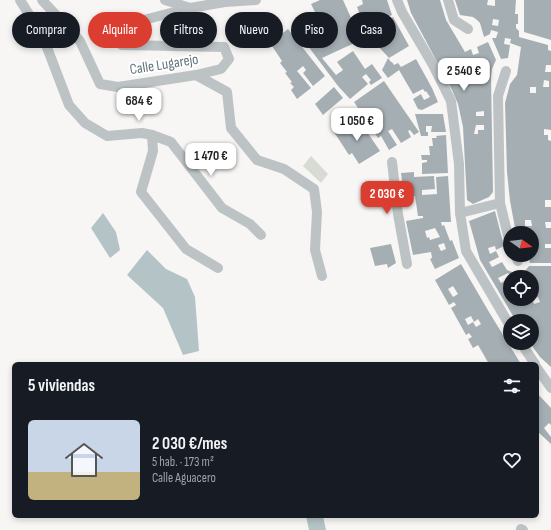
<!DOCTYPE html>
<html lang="es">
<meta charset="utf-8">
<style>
:root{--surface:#171b24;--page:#242831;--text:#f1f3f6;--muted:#9ea1a6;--accent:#db3d30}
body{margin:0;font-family:"Sofia Sans Condensed",sans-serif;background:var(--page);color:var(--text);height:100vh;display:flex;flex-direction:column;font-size:15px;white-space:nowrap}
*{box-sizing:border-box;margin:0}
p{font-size:13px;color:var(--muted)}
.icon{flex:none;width:22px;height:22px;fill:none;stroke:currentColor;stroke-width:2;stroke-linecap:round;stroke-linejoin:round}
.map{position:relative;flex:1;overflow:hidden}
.panel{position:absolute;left:12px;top:362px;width:527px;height:156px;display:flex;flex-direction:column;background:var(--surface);border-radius:6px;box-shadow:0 2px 6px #0003}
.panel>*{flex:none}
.top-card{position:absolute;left:12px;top:12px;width:527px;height:36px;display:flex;gap:8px}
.needle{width:26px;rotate:105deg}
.buttons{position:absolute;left:503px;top:226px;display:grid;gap:8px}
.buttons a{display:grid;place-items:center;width:36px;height:36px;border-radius:50%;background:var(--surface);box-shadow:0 2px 6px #0003;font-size:20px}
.price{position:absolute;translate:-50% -34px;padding:0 9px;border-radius:8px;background:#fff;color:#222;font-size:13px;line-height:26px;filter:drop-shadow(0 1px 2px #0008)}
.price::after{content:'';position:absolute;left:50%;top:24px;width:12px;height:9px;margin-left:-6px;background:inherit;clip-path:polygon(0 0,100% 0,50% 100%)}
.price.active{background:var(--accent);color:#fff}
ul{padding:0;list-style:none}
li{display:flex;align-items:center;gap:12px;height:100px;padding:0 16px}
li span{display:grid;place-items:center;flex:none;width:112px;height:80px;border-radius:6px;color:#555}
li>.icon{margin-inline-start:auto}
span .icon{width:48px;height:48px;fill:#fffc;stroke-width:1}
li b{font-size:17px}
h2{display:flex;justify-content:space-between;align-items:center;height:48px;padding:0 16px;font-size:17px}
.pill{padding:0 14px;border-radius:18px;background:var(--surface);box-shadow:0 2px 6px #0003;font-size:14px;line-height:36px}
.pill.active{background:var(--accent);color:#fff}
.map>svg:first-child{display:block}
.green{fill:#d7dbd3}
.water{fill:#b4c3c5}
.building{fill:#a5afb3;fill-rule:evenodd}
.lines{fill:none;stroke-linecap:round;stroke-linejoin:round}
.minor{stroke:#bdc3c5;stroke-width:10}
.labels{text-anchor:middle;stroke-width:4;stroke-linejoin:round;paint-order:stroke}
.street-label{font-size:15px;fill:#63767d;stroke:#fff}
</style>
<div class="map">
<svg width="551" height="530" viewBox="0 0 551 530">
<rect width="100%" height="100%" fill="#f7f6f4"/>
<path class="green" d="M311 156 328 174 321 183 303 166Z"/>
<g class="water">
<path d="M103 213 116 232 120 250 110 258 91 228Z"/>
<path d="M147 250 166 269 187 279 195 297 199 351 183 355 163 308 127 275Z"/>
<path d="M306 516H323L326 530H309Z"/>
</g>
<g class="building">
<path d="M320 0H343L361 40 322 58 336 75 343 70 337 62 353 51 365 69 372 64 382 78 371 85 369 82 371 80 366 74 362 77 368 84 350 99 338 86 302 38 321 29 317 21 322 19 321 17 318 18 311 4Z"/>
<path d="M362 0H387L392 15 380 20 381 24 393 17 409 46 389 58 378 46 375 38 384 34 383 31 373 35 365 13 360 15 357 7 363 4Z"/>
<path d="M407 0H440L446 20 465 52 471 49 473 55 479 53 477 47 488 42 496 60 492 69 491 77 493 192 489 197 473 204 467 200 463 127 458 104 452 90 411 13ZM484 111V116H476V112ZM476 125H484V130H478V134H474Z"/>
<path d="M455 0H488L487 5 495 6V0H516L515 14H518V24H516V28L519 31V37L548 45V50L551 51V65H546L545 72H551V130L544 129V135H548V140L551 141V200H545V207H551V222H545L546 228H551V244H545V248H551V263H530L528 255H532V233H516L510 201 507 172 505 103 510 84 517 75 521 47 510 43 511 39 505 38 504 44 510 45 508 58 501 59 492 38H496L498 32 491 30 490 34 484 37 480 23 477 20 473 17 460 15ZM493 19 499 20 498 26 492 25ZM544 80 549 81V87H543ZM530 87H536V93H530ZM525 220H531L532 226H525Z"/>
<path d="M524 0H551V40L524 32Z"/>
<path d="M288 29 325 76 313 86 303 73 306 70 303 66 297 71 311 88 297 99 291 90 294 87 290 83 292 82 285 73 287 72 280 63 282 61 270 43Z"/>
<path d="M388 58 391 62H392L394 65 398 63 401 67 416 59 432 88 438 102 422 110 418 109 413 99 421 94 424 100 430 97 426 91 425 92 423 89 413 94 399 70 388 78 382 70Z"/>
<path d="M384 81 419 132 414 135 410 130 408 131 411 137 401 143 392 129 388 131 397 145 389 150 381 136 378 138 354 102Z"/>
<path d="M334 87 343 98 323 115 315 104Z"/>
<path d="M415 114H443L446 132H431L432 126H426V132H428V136H421Z"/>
<path d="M356 117 362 126 358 129 360 132 365 129 380 151 359 164 352 153 349 155 334 132 343 126 347 131 352 128 348 122Z"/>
<path d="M446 135 448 173 422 174V163L427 162V160H422L421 155H430L429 146H433L432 138H437L436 136Z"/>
<path d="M414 172V177L434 176 435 189 422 190V195L437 194 436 177 448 176 451 222H441L442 226 444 225 450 241 452 240 459 258 435 269 430 259 432 258 431 252 413 255 406 221 423 218V216H418L415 196 404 197 401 173ZM435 228 440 237 430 240 429 237 427 238 425 231ZM444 243 446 249 441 251 438 245Z"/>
<path d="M495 211 504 246 496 250 495 246 488 248 490 254 496 251 499 257 489 262 492 267 502 262 507 270 517 274 524 272 529 266H551V367L540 357 530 343H532V321H516L480 260 469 221ZM508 273 511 277H532V299L538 297 540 302 534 304 532 299H510V278L501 283 498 278Z"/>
<path d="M391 244 396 263 388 268 387 264 375 266 370 248Z"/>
<path d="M461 264 489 312 521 364H489L478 345 473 348 468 339 472 337 469 333 466 335 451 308 456 305 454 302 449 305 435 280ZM453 286 458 294 453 297 448 289ZM471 316 474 322 478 319 481 324 476 327 473 322 468 325 465 319Z"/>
<path d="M537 393 551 408V425L549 423 544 428 551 437V444L537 431Z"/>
</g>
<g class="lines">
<g class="minor">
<path d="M20 0 43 37 69 105 85 123 107 136 142 133 152 135 153 151 141 192 186 249 218 268"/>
<path d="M42 0 80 41 100 84 118 87 196 75 221 69 229 59 224 47 122 45 119 33 128 24 190 8 225 2 256 0"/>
<path d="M165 0 190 8"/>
<path d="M397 0 402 12 433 65 451 101 459 164 460 213 466 251 510 326"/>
<path d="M448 0 454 20 468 29"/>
<path d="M506 71 498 96 500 203 510 244"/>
<path d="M196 75 227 92 231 128 257 160 284 169 314 189 317 212 315 250 322 276"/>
<path d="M152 135 171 142 222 208 250 224 261 235"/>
<path d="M392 162 398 214 407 264"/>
<path d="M460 213 500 203"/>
<path d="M515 255 518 261"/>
<path d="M521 343 535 364"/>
<path d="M537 368 551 388"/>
<path d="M521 529 523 530"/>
</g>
</g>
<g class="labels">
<g class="street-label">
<text transform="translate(164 64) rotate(-9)" y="5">Calle Lugarejo</text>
</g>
</g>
</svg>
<div class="buttons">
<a><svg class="needle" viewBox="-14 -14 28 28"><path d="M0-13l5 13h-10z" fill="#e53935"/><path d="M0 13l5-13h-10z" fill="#9ea1a6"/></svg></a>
<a><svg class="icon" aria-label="locate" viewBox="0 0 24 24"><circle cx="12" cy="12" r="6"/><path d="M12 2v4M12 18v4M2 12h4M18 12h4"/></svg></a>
<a><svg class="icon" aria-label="layers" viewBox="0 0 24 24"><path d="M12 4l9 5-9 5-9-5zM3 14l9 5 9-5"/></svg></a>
</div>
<b class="price" style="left:464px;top:92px">2 540 €</b>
<b class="price" style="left:139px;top:122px">684 €</b>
<b class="price" style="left:357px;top:142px">1 050 €</b>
<b class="price" style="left:211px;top:177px">1 470 €</b>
<b class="price active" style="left:387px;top:215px">2 030 €</b>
<div class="top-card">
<a class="pill">Comprar</a>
<a class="pill active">Alquilar</a>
<a class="pill">Filtros</a>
<a class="pill">Nuevo</a>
<a class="pill">Piso</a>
<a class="pill">Casa</a>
</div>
<section class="panel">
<h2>5 viviendas<svg class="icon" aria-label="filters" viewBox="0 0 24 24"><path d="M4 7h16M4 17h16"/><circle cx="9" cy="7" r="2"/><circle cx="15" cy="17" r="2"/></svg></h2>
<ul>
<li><span style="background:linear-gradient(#c9d6e8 65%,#c2b280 0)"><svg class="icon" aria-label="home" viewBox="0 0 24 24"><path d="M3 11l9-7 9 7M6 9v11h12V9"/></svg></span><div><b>2 030 €/mes</b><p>5 hab. · 173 m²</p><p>Calle Aguacero</p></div><svg class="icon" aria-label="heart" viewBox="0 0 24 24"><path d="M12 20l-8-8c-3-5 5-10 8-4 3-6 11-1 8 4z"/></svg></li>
</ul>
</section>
</div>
